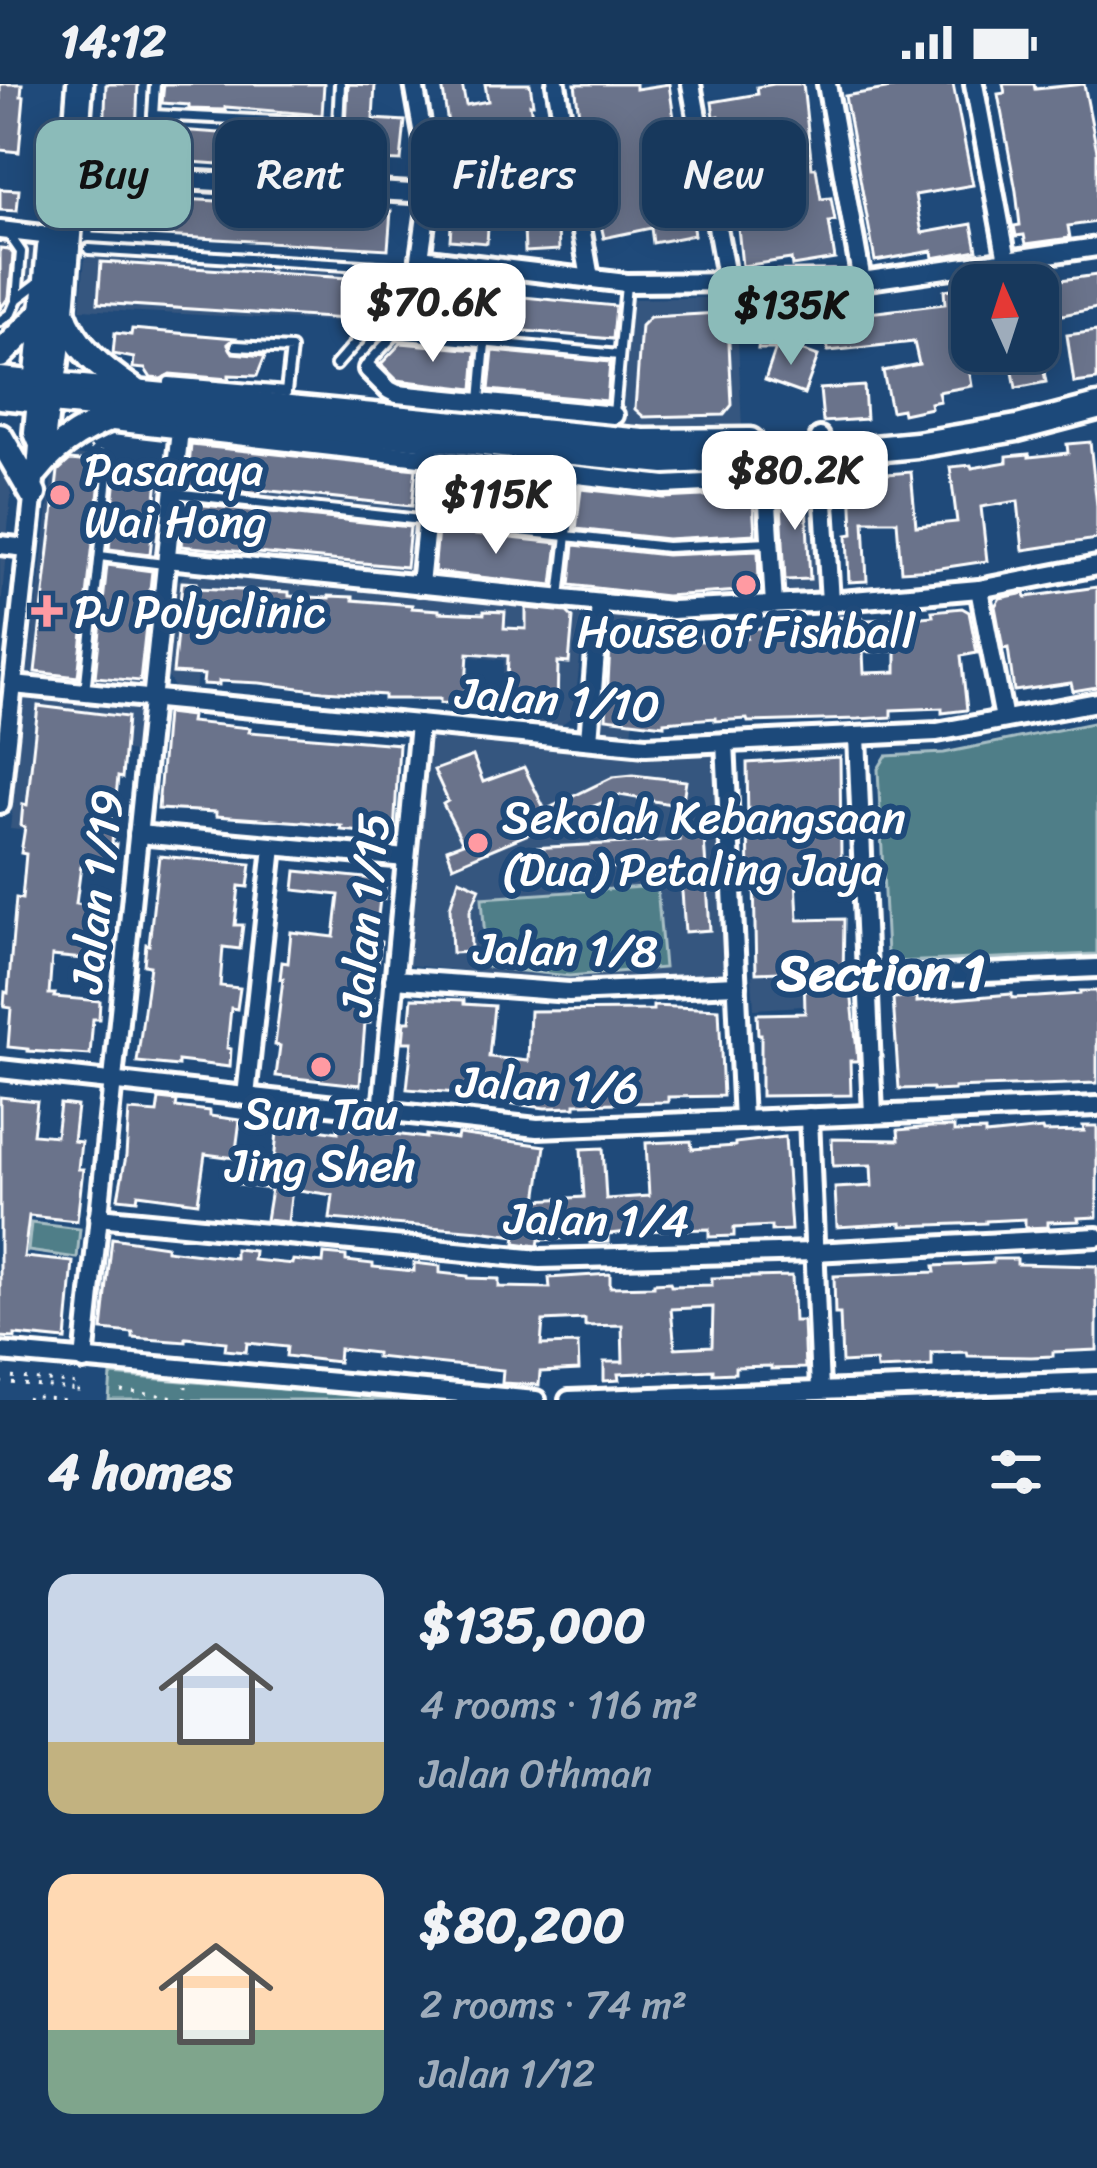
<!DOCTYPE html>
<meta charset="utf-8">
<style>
:root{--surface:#17385c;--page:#244365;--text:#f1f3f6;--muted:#9eacbb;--line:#365272;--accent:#8bbbb9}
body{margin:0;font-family:Sriracha,sans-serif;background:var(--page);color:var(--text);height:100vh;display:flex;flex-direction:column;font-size:45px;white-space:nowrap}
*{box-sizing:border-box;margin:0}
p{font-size:39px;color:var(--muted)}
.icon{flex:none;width:66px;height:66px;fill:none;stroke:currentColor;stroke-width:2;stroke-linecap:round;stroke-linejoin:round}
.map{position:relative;height:1316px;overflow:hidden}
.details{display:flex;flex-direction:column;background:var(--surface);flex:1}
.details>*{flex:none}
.hud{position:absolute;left:36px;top:36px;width:1026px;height:108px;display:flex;gap:24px}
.needle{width:78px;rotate:357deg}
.fabs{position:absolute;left:951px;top:180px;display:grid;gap:24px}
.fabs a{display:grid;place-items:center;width:108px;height:108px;border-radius:24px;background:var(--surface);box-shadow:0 6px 30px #0003,0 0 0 3px var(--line);font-size:60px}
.price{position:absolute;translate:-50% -102px;padding:0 27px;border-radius:24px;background:#fff;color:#222;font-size:39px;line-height:78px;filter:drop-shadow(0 3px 6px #0008)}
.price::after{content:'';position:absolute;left:50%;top:72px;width:36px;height:27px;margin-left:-18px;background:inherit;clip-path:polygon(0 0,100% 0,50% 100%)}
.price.active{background:var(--accent);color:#111}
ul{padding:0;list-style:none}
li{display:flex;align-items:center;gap:36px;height:300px;padding:0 48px}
li span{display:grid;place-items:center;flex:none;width:336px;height:240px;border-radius:24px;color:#555}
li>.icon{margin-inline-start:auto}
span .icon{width:144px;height:144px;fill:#fffc;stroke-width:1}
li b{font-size:51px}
h2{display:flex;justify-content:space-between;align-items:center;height:144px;padding:0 48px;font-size:51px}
.pill{padding:0 42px;border-radius:24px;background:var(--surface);box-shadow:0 6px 30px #0003,0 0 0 3px var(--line);font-size:42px;line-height:108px}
.pill.active{background:var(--accent);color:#111}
.status{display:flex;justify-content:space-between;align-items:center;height:84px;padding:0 60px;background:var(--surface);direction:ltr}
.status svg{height:33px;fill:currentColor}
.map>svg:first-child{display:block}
.built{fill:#36567f}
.green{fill:#4f7e88;stroke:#a7bec4;stroke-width:3}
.building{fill:#6b738b;stroke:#fff;stroke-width:3;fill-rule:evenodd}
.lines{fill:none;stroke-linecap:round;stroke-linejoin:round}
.lane-casing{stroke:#fff;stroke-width:16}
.street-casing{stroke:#fff;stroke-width:26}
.secondary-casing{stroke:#fff;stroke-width:33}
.path{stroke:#fff;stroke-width:3;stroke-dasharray:3 9;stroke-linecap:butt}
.lane{stroke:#1f4a7a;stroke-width:8}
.street{stroke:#1f4a7a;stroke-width:16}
.secondary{stroke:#1f4a7a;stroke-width:24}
.poi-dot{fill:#ff9aa2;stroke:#1f4a7a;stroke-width:4.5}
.labels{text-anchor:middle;stroke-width:12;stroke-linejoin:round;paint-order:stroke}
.poi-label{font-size:45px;fill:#fff;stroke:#1f4a7a;text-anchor:start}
.street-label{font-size:45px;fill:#fff;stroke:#1f4a7a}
.quarter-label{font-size:51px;font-weight:bold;fill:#fff;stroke:#1f4a7a}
</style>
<div class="status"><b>14:12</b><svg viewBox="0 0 49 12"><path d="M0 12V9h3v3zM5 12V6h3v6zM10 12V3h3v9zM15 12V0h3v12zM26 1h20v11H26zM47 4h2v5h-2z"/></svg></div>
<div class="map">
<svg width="1097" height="1316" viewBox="0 0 1097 1316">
<rect width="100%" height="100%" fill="#1f4a7a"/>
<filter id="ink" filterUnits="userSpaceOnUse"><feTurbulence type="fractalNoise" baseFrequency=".00833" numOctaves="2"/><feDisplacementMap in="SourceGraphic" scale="24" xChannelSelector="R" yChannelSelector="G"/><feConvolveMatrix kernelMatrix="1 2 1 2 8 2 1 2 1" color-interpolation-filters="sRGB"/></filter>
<g filter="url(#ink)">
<g class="built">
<path d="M0 156 35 160 32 222 0 246Z"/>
<path d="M85 173 387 192 391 197 363 239 80 225Z"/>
<path d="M736 213 742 345 667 347 619 344 395 323 354 285 391 244 625 267 631 215Z"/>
<path d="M184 354 422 380 411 493 173 468Z"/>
<path d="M55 369 166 381 145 605 27 593Z"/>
<path d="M0 379 7 387 11 411 0 535Z"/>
<path d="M438 381 747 401 758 413 763 505 755 515 675 519 426 494Z"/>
<path d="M812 394 819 512 780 514 774 398Z"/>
<path d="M185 490 575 524 584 537 574 631 558 643 500 637 504 576 202 547 195 608 176 606 168 593 175 500Z"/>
<path d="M614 532 676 535 677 592H638L632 651 607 648 597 636 605 544Z"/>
<path d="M25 611 141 622 137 668 82 662 72 751 10 745Z"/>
<path d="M428 653 584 669H718L730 894 571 898 409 881Z"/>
<path d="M802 889 803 922 754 925 752 891Z"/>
</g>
<g class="green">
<path d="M1097 638V870L896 878 887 870 878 685 886 672 944 669Z"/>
<path d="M657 802 664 884 569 892 487 883 482 814Z"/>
<path d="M31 1139 80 1145 77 1174 28 1167Z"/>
<path d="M111 1291 412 1316H109Z"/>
</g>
<g class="building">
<path d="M0 0H22L21 12H24L19 68 0 66Z"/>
<path d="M106 0H138L136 53 104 52Z"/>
<path d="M164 0H324L322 31 225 23V26L189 25V21L162 19Z"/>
<path d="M348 0 375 1 373 35 405 37 401 77 371 76V89L344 88Z"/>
<path d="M442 0H462L466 21 488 17 485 0H530L533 20H530L538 68 533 69 541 115H551L553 146H558L559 166 525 168 524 142H516L507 73 499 74 498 71 474 75 483 127H489L487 159 450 156 453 114 450 96 463 94 454 39 448 40Z"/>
<path d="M575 0H636V5L669 0 676 48H673L682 95H686L694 151 653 159 651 144 604 154 583 61Z"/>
<path d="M774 0H803L812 84H816L821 115 831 114 835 137 829 138 835 175 792 182 791 175 742 182 736 124 732 125 726 97 724 84 727 83 719 32 714 33 712 18 758 10 757 3Z"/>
<path d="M915 0H953L973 101 915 111 922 149 972 140 977 166 933 174 932 167 875 177 845 12Z"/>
<path d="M1003 0H1034L1035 5 1084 0 1097 67V138L1068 142 1070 154 1026 160 1024 151 1016 152 1014 142 1020 141 1016 107 998 10 1005 9Z"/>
<path d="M164 45 320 56 318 87 162 76Z"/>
<path d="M0 105 19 106 17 127 0 126Z"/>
<path d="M96 110 391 127 388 165 94 148Z"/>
<path d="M0 164 9 165 13 170 9 213 0 225Z"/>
<path d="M101 178 348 194V197L367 200 363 233 346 231 345 235 98 219Z"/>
<path d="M1097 191V224L1038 236V199Z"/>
<path d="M972 202V247H969L974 277 968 278 972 302 938 308 940 317 930 319 931 324 903 330 902 325 891 327 883 287 919 280 914 258 828 267 826 237 789 239 788 222 850 220 851 231 945 220 944 206Z"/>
<path d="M430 204 616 222 613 255 427 238Z"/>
<path d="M719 229 728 238 732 321 724 331 644 333 635 325 641 242 650 233Z"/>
<path d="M749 236H774L775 265H758L759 257H749Z"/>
<path d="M132 245 235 254 228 260 233 269 265 272 257 292 229 291V295L170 290 161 295 151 294 145 285 133 284 134 274 113 270 115 249 131 251Z"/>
<path d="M1097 247V296L1074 299 1067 251Z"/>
<path d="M778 258 818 272 804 310 765 296Z"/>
<path d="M401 259 476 266 473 305 397 296 381 280Z"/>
<path d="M493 267 610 278 607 317 489 306Z"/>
<path d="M1009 267H1040L1046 298 1016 304Z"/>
<path d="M864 302 866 335 823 338 820 305Z"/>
<path d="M1090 358 1097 422V455L1023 466 1018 417 981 423 987 477 934 485 901 487 897 437H864L867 497 849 498 847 451 853 450 851 395 887 394V390L911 388 916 442 957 438 950 383 971 381 972 384 1007 378V372L1029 370V373L1068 369 1067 360Z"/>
<path d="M191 361 416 385 412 422 261 406 260 410 187 402Z"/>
<path d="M70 376 102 379 78 593 35 588 58 387Z"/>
<path d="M117 381 159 386 150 470 109 465Z"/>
<path d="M444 394 564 406 560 443 440 430Z"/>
<path d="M805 402 810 495 785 496 781 419 783 403Z"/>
<path d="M581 405 664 414 742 410 753 417 755 450 667 455 576 445Z"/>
<path d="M185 419 410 443 406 483 181 462Z"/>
<path d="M438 446 558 459 553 501 434 488Z"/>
<path d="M574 461 666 471 758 467 759 500 754 506 666 512 570 501Z"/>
<path d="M107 481 152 487 140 597 95 593Z"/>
<path d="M182 498 197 499V504L289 508V512L329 514V512L353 513V516L412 521V524L439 526V528L484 530V527L505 528 504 544 526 545V524L567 528 573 534 569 579 558 578 557 626 506 627 508 572 468 569 465 620 440 619V615H384V611L323 607 260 599 219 597V601L203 600 204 591 173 589Z"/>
<path d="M1097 503V603L1073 607 1071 599 1014 607 1008 564 1003 565 995 522 1000 514 1025 509 1026 513Z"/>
<path d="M962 524 969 528 977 569 961 572 967 626 942 629V624L891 626V633L858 635 748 638 747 635 715 637V634L664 638V641L606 634 611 545 647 547 646 537 671 539V548L700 547 701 557 747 554 746 545 797 541V544L840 543V533H862V536L899 535 933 532 932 527ZM896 567V588L864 589 863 568Z"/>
<path d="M38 622 127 633 122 694 118 693 114 733 112 760H116L113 786 81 782 76 820 109 824 104 877 52 872 49 910H55L54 913 100 917 99 935H93L90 971 28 967V965L8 963 11 924 4 923 5 908 8 909 16 814 22 815 26 770 21 769 25 743 21 742 23 720 27 721Z"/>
<path d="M166 629 191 632 190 638 250 644 249 648 399 660 394 751 341 746 342 742 303 738 216 732V728L158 725Z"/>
<path d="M473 672 483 698 524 683 545 726 613 693 633 691 686 697 682 722 620 711 453 782 447 765 463 759 443 720 448 717 434 686Z"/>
<path d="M840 673 841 774H847L848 792 796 794 798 836 844 835 843 895H850L858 977H850L851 1011 761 1012V950H758L757 930 805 929 804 887 756 889 754 795 749 796 747 679Z"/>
<path d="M703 739 710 846 685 848 680 781 532 787 531 764 679 756V741Z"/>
<path d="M159 772 251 780 248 803 239 802 235 841H243L240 865 223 863 220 902 240 904 237 925 231 924 227 964 231 965 230 983 178 977V982L137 978 150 882 144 881 146 860 149 861Z"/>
<path d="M296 787 386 796 384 815H380L375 857 381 858 370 939H365L360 1001 276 992 280 962 275 961 283 895H280L282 878 288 879 291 848 334 853 339 811 294 806Z"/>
<path d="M459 795 480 804 470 827 471 868 452 869 450 823Z"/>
<path d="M1080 907H1097V999L954 1004V1006L933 1007 932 1004 899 1005 893 914 917 913V918L1012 910V914L1038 913 1080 910Z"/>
<path d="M412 914 464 916V920L494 922 489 973 528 977 530 927 653 926V922L719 925 723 1012 668 1013V1018L575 1020V1023L545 1024 492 1017V1012L407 1005 412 958H403L405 937H410Z"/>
<path d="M0 1013 37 1017 33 1050 56 1052 60 1020 77 1022 73 1057 81 1058 78 1085H83L77 1137 29 1132 24 1173 73 1178 66 1256 15 1251V1254L0 1253Z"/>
<path d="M159 1015 177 1017 176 1023 210 1027V1032L240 1036 235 1074 205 1070 198 1118 138 1110 137 1116 118 1114 126 1072 129 1027 157 1029Z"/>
<path d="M278 1039 338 1048V1043L426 1054V1051L457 1055 458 1050 545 1062 537 1116 584 1113 581 1065 603 1064 606 1115 649 1112 646 1059 691 1057 692 1065 735 1062V1059L785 1053 791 1146 771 1147V1142L734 1144V1152L709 1153V1145L637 1147 608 1150V1158L590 1159V1153L539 1156 538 1162 515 1159 516 1152 480 1147 330 1135 333 1111 292 1105 288 1138 266 1136 271 1105 239 1101 241 1084 273 1087Z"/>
<path d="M1083 1042H1097V1133L1078 1134 1079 1137 1048 1138V1143L1025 1144V1135L986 1137V1139L902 1142V1139L837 1143 835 1104 872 1102 871 1081 833 1082 832 1055 899 1056 898 1046 931 1043H954V1048L985 1047V1051L1042 1045 1043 1048 1084 1047Z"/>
<path d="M112 1154 166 1162V1166L235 1174V1165L254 1167 253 1176 292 1180 293 1176 323 1179 324 1170 346 1172V1177L373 1180V1183L414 1187V1179L440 1182V1189L468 1192V1194L499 1195V1203L550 1204 549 1194 610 1190V1203L654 1202V1199L670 1198 671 1202 712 1201V1194L792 1192 794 1237H803L805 1284 771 1285V1282L735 1283V1289L713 1290V1286L618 1290 619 1296 604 1297V1278H623L622 1241 585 1242V1235L543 1237 541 1261 578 1260 579 1286 540 1288 539 1301 502 1299 503 1286 376 1273V1269L339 1265 338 1278 286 1272 287 1263 247 1259 246 1268 225 1266 226 1258 186 1254V1258L133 1254V1249L102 1246ZM713 1223 712 1262 675 1264 671 1225Z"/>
<path d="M993 1175H1017V1180L1097 1182V1266L1053 1268V1272L1031 1273 968 1272 967 1268 932 1269V1282L901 1284 877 1285 876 1277 842 1279 840 1230H835L834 1192 935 1188 934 1182 993 1179Z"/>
</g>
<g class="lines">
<g class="lane-casing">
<g id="lane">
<path d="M153 31 338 40"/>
<path d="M149 94 155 0"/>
<path d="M335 104 340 0"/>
<path d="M8 149 21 168 17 215"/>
<path d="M89 165 411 185"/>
<path d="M0 237 11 229 17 215 41 197"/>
<path d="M236 262 291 265 286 308"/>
<path d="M336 281 366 247 412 185"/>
<path d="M368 284V279L395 250 619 271"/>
<path d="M168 309 169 298 286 308"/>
<path d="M480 317 485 259"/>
<path d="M614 329 626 201"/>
<path d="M174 409 667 463 768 458"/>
<path d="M100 472 164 480"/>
<path d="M560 513 574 390"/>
<path d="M85 608 109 383"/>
</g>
</g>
<g class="street-casing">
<g id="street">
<path d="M414 0 431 96 420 174 626 199 862 197 1097 163"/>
<path d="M556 0 590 194"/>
<path d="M691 0 727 198"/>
<path d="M827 0 862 197"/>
<path d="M974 0 1007 176"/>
<path d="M112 92 429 110"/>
<path d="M0 146 51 152"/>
<path d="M368 285 389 306 397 310 614 331"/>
<path d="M113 338 665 401 746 397 769 373"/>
<path d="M820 353 830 518"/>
<path d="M38 361 47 351 51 317"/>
<path d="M769 373 771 408 768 420 774 521"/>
<path d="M0 461 27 464"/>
<path d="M167 475 672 526 830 518 979 505 1097 482"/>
<path d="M420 501 433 373 426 367"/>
<path d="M979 505 1004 635"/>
<path d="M13 601 646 662 937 648 1097 618"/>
<path d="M857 652 873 1031"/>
<path d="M589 656 600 519"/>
<path d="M725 658 743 1036"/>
<path d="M0 720 36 387 38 361 33 349 36 316"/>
<path d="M138 750 406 774"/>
<path d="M869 894 1097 884"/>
<path d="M394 895 569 908 737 901"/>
<path d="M0 985 537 1044 1097 1022"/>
<path d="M246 1012 273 763"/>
<path d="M382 1027 419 640"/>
<path d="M809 1033 820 1306"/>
<path d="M98 1133 540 1175 814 1168 1097 1153"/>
<path d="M0 1268 536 1316"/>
<path d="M84 1277 180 345"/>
<path d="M569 1316 1097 1297"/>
</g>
</g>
<g class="secondary-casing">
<g id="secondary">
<path d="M62 227C74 263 102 285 133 306"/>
<path d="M0 271 44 227"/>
<path d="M38 290 50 164"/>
<path d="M0 296 643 358 750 357"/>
<path d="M0 312 665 377 821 370 916 361 1017 344 1097 323"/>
<path d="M51 315 62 227 80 0"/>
<path d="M0 353 33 410"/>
<path d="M36 387C60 356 90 341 126 328"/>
</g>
</g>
<g class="path">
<path d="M90 363 94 367 103 368"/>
<path d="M0 1292 78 1300V1316"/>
<path d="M0 1298 72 1305 71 1316"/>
<path d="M121 1307 177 1313"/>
<path d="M28 1316 29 1312 66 1316"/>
<path d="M185 1316 186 1302"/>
</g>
<use href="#lane" class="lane"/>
<use href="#street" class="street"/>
<use href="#secondary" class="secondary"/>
</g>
</g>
<g class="poi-dot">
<circle cx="60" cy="411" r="12"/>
<circle cx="746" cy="501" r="12"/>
<path d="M41 509h12v12h12v12h-12v12h-12v-12h-12v-12h12z"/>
<circle cx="478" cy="759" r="12"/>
<circle cx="321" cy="983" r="12"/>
</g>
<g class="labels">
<g class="poi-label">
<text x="84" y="401">Pasaraya<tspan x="84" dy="52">Wai Hong</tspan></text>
<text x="74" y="543">PJ Polyclinic</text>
<text x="746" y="563" text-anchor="middle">House of Fishball</text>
<text x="502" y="749">Sekolah Kebangsaan<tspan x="502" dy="52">(Dua) Petaling Jaya</tspan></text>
<text x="321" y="1045" text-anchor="middle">Sun Tau<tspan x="321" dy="52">Jing Sheh</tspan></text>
</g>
<g class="street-label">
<text transform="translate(558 615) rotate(4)" y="16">Jalan 1/10</text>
<text transform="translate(96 807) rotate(-84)" y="16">Jalan 1/19</text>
<text transform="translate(364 830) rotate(-85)" y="16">Jalan 1/15</text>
<text transform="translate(566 865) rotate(1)" y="16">Jalan 1/8</text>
<text transform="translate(548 1000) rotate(2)" y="16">Jalan 1/6</text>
<text transform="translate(597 1135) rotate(1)" y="16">Jalan 1/4</text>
</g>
<g class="quarter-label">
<text x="881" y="906">Section 1</text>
</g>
</g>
</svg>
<div class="fabs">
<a><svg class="needle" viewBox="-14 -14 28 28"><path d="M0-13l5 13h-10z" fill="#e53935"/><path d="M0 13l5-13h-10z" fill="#9eacbb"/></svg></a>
</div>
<b class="price" style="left:433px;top:281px">$70.6K</b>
<b class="price active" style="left:791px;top:284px">$135K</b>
<b class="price" style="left:795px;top:449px">$80.2K</b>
<b class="price" style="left:496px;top:473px">$115K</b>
<div class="hud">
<a class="pill active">Buy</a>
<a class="pill">Rent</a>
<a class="pill">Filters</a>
<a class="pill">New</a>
</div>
</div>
<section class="details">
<h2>4 homes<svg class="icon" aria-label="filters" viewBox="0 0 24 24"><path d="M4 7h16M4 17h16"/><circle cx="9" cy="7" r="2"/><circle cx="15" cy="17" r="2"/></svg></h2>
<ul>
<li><span style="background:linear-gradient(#c9d6e8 70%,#c2b280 0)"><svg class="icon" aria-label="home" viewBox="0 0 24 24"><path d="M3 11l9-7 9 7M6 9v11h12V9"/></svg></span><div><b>$135,000</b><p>4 rooms · 116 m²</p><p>Jalan Othman</p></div></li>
<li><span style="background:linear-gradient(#ffd9b3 65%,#7fa58c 0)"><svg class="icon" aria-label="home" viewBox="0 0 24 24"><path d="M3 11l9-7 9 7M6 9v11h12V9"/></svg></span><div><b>$80,200</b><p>2 rooms · 74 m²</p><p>Jalan 1/12</p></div></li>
</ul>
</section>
